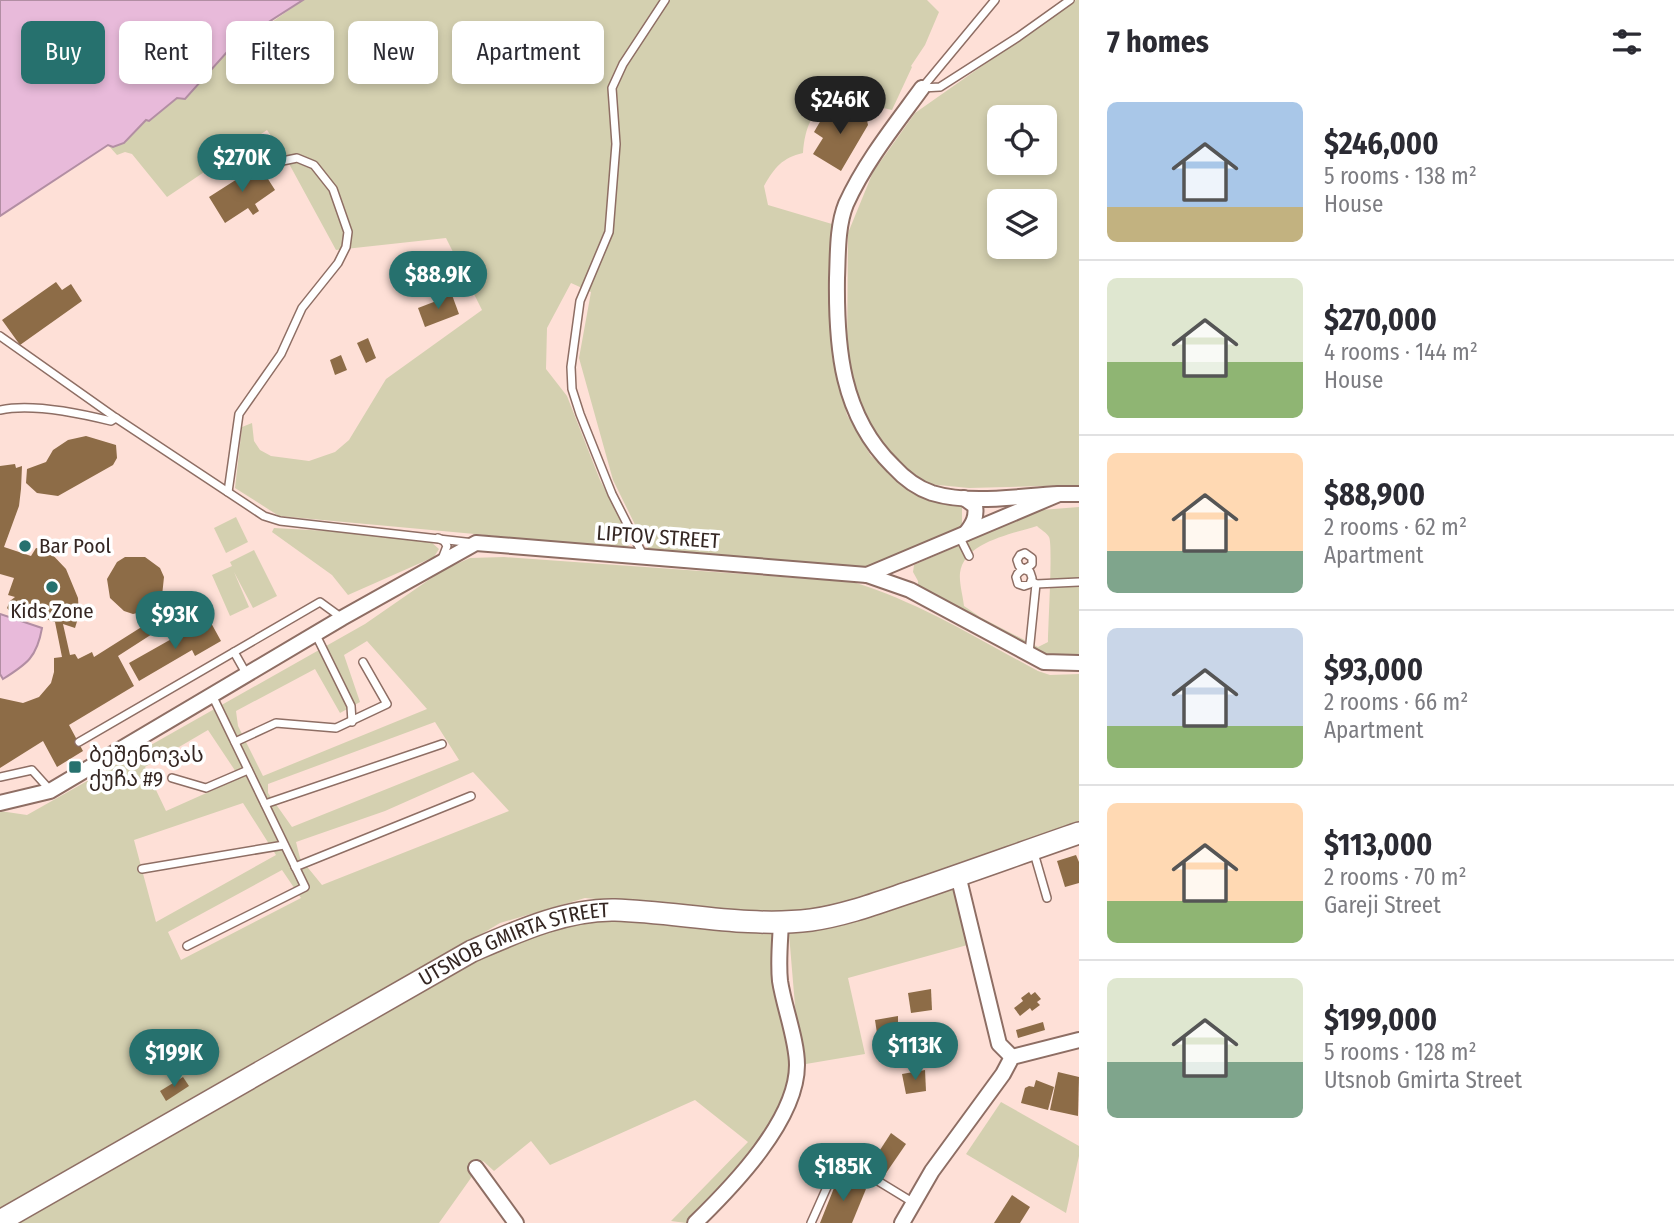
<!DOCTYPE html>
<meta charset="utf-8">
<style>
:root{--surface:#fff;--page:#f2f2f3;--text:#2b2b33;--muted:#7c7c81;--line:#e1e1e2;--accent:#26716e}
body{margin:0;font-family:"Fira Sans Condensed","Noto Sans Georgian",sans-serif;background:var(--page);color:var(--text);height:100vh;display:flex;flex-direction:column;font-size:26px;white-space:nowrap}
*{box-sizing:border-box;margin:0}
p{font-size:23px;color:var(--muted)}
.icon{flex:none;width:38px;height:38px;fill:none;stroke:currentColor;stroke-width:2;stroke-linecap:round;stroke-linejoin:round}
.map{position:relative;flex:1;overflow:hidden}
.details{display:flex;flex-direction:column;background:var(--surface);width:595px}
.details>*{flex:none}
.banner{position:absolute;left:21px;top:21px;width:665px;height:63px;display:flex;gap:14px}
.tools{position:absolute;left:987px;top:105px;display:grid;gap:14px}
.tools a{display:grid;place-items:center;width:70px;height:70px;border-radius:10px;background:var(--surface);box-shadow:0 4px 10px #0003;font-size:35px}
.price{position:absolute;translate:-50% -60px;padding:0 16px;border-radius:24px;background:var(--accent);color:#fff;font-size:23px;line-height:46px;filter:drop-shadow(0 2px 4px #0008)}
.price::after{content:'';position:absolute;left:50%;top:42px;width:21px;height:16px;margin-left:-10px;background:inherit;clip-path:polygon(0 0,100% 0,50% 100%)}
.price.current{background:#222;color:#fff}
ul{padding:0;list-style:none}
li{display:flex;align-items:center;gap:21px;height:175px;padding:0 28px}
li+li{border-top:2px solid var(--line)}
li span{display:grid;place-items:center;flex:none;width:196px;height:140px;border-radius:10px;color:#555}
li>.icon{margin-inline-start:auto}
span .icon{width:84px;height:84px;fill:#fffc;stroke-width:1}
li b{font-size:30px}
h2{display:flex;justify-content:space-between;align-items:center;height:84px;padding:0 28px;font-size:30px}
.pill{padding:0 24px;border-radius:10px;background:var(--surface);box-shadow:0 4px 10px #0003;font-size:24px;line-height:63px}
.pill.current{background:var(--accent);color:#fff}
main{display:flex;flex:1;min-height:0}
.map>svg:first-child{display:block}
.green{fill:#d4d0b0;fill-rule:evenodd}
.water{fill:#e8bada;stroke:#b28ea3;stroke-width:2}
.building{fill:#8d6c47}
.lines{fill:none;stroke-linecap:round;stroke-linejoin:round}
.lane-casing{stroke:#8e6e64;stroke-width:10}
.street-casing{stroke:#8e6e64;stroke-width:18}
.secondary-casing{stroke:#8e6e64;stroke-width:24}
.lane{stroke:#fff;stroke-width:7}
.street{stroke:#fff;stroke-width:14}
.secondary{stroke:#fff;stroke-width:21}
.poi-dot{fill:#26716e;stroke:#fff;stroke-width:2.5}
.labels{text-anchor:middle;stroke-width:7;stroke-linejoin:round;paint-order:stroke}
.street-label{font-size:21px;fill:#352723;stroke:#fff}
.poi-label{font-size:21px;fill:#352723;stroke:#fff;text-anchor:start}
</style>
<main>
<div class="map">
<svg width="1079" height="1223" viewBox="0 0 1079 1223">
<rect width="100%" height="100%" fill="#fee0d7"/>
<g class="green">
<path d="M303 0H927L939 12 925 45 911 66 912 67 892 110 833 96C812 111 805 127 803 153 782 158 775 167 764 186L768 205 832 224 829 294 832 357 847 415 871 456 888 468 962 505V526L886 561 864 567 673 552H652L644 543 613 480 579 358 591 292 571 283 547 328 546 369 567 396 600 480 630 537 631 543 627 548 279 516 235 488 242 427 252 423 254 441 260 450 271 456 309 461 335 452 349 440 386 379 482 310 446 238 336 250 287 160 267 130 167 197 132 154 125 152 117 155 108 145 113 147 124 143 146 119 149 121 177 98 185 99 244 33 272 22Z"/>
<path d="M1076 0H1079V485L969 488 928 484 908 472 875 435 857 395 847 356 848 233 873 172 915 113ZM999 117H1045V163H999ZM999 201H1045V247H999Z"/>
<path d="M1079 507V657L1050 656 1037 652 918 586V581L913 572 914 565 923 561 1041 510ZM1037 526C1040 529 1047 533 1049 537 1053 544 1048 627 1048 642L1038 647 980 617 964 606C963 596 959 583 960 573 964 542 1012 534 1037 526Z"/>
<path d="M236 517 248 542 226 553 214 528Z"/>
<path d="M274 528 346 532 431 542 439 549 434 557 348 595 332 575 272 532Z"/>
<path d="M254 550 277 596 253 608 234 572 249 607 230 616 212 575 232 566 230 562Z"/>
<path d="M504 557 853 582C919 602 978 639 1038 671L1050 675 1079 674V821L871 894 825 907 764 915 585 898 500 923 387 991 0 1211V811L27 815 365 624 443 570 470 558ZM367 641 427 709 263 776 238 726 236 711 315 669 340 713 360 702 344 655ZM435 722 459 760 292 827 268 793V784ZM208 730 240 778 166 811 145 767ZM473 772 509 811 322 885 300 858 296 842 385 811ZM243 803 276 855 156 922 134 840ZM282 870 301 898 181 960 168 932Z"/>
<path d="M952 884 971 944 848 978 865 1054 800 1065 789 934Z"/>
<path d="M609 919 690 928 776 932 793 1064 788 1094 765 1135 698 1214 686 1223 671 1221 748 1142 695 1100 550 1165 531 1141 494 1171 483 1161 439 1223H17L446 972 548 930Z"/>
<path d="M1001 1102 1079 1146V1156L1066 1213 966 1154Z"/>
</g>
<g class="water">
<path d="M0 0H303L256 30 252 28 244 33 185 99 177 98 149 121 146 120 124 143 113 147 108 145 0 216Z"/>
<path d="M0 614 42 628C37 657 27 664 3 679L0 674Z"/>
</g>
<g class="building">
<path d="M828 108 841 116 847 109 852 108 866 116 868 125 841 171 813 154 823 138 814 132Z"/>
<path d="M259 165 275 190 255 204 259 211 253 215 248 208 225 223 209 197Z"/>
<path d="M56 282 62 290 71 284 82 301 20 345 2 320Z"/>
<path d="M452 295 459 314 425 327 418 308Z"/>
<path d="M368 338 376 358 366 363 357 343Z"/>
<path d="M341 355 347 370 335 375 330 360Z"/>
<path d="M86 436 116 445 117 458 113 465 58 496 37 493 26 483 27 469 46 462 53 450 68 440Z"/>
<path d="M15 464 16 468 22 466 21 489 19 506 4 547 31 556 36 548 48 550 66 569 78 598 79 615 75 628 63 624 70 655 75 654 78 659 92 652 94 657 151 621 146 611 133 614 124 611 110 598 107 579 117 562 125 557H145L160 568 164 577 162 596 152 608 163 627 118 656 134 686 69 725 83 751 57 767 43 741 0 768V698L23 703 39 697 51 683 54 672V658L62 657 55 622 26 613 12 614 7 608 10 601 15 597 8 595 14 578 0 574V466Z"/>
<path d="M210 621 221 641 195 656 192 650 139 681 129 663 175 637 177 640Z"/>
<path d="M1076 855 1079 862V883L1065 887 1057 861Z"/>
<path d="M931 989 932 1010 911 1013 908 993Z"/>
<path d="M1029 992 1031 995 1035 992 1041 999 1037 1002 1040 1005 1032 1011 1030 1008 1020 1016 1014 1008 1023 1001 1021 998Z"/>
<path d="M898 1016V1037L878 1040 875 1020Z"/>
<path d="M1043 1022 1045 1030 1018 1038 1016 1030Z"/>
<path d="M925 1070 926 1091 906 1094 902 1074Z"/>
<path d="M1058 1072 1079 1077 1078 1116 1050 1110Z"/>
<path d="M183 1077 189 1086 166 1101 160 1091Z"/>
<path d="M1036 1080 1054 1087 1048 1110 1021 1103 1025 1088 1029 1086 1034 1087Z"/>
<path d="M891 1133 906 1144 884 1176 869 1167Z"/>
<path d="M838 1178 866 1189 852 1223H820Z"/>
<path d="M1012 1195 1030 1207 1020 1223H994Z"/>
</g>
<g class="lines">
<g class="lane-casing">
<g id="lane">
<path d="M922 88 940 87 1018 37 1070 0"/>
<path d="M922 88 995 0"/>
<path d="M0 336 116 418 264 516 280 521 474 543"/>
<path d="M0 410C32 403 79 413 111 421L116 418"/>
<path d="M228 492 239 414 281 354 302 308 338 263 346 247 348 232 333 189 314 165 297 158 263 165"/>
<path d="M959 536 969 556"/>
<path d="M438 538 444 541 447 546 442 559"/>
<path d="M644 557 612 494 580 414 572 389 571 367 580 301 609 232 616 144 612 88 623 64 665 0"/>
<path d="M1024 569 1019 566 1017 560 1020 555 1025 553 1032 558V564C1027 570 1018 569 1016 577L1018 584 1024 586 1030 584 1032 578 1030 572 1024 569"/>
<path d="M1032 581 1036 584 1079 582"/>
<path d="M316 635 351 706 352 722"/>
<path d="M234 652 247 675"/>
<path d="M1029 653 1036 584"/>
<path d="M79 742 320 602 342 618"/>
<path d="M235 742 276 723 336 728 387 704 363 662"/>
<path d="M0 777 32 770 50 790"/>
<path d="M172 778 206 788 248 770"/>
<path d="M265 804 442 744"/>
<path d="M1034 853 1047 898"/>
<path d="M295 867 471 796"/>
<path d="M142 869 284 845"/>
<path d="M187 946 305 887 212 695"/>
<path d="M811 1223 836 1167H855L914 1203"/>
</g>
</g>
<g class="street-casing">
<g id="street">
<path d="M922 88C895 125 865 162 846 204 837 226 838 255 837 278 836 347 841 415 893 466 903 477 917 488 932 493 972 505 1018 496 1059 494"/>
<path d="M964 498 975 506C977 517 973 524 966 533"/>
<path d="M867 575 1059 494H1079"/>
<path d="M0 803 50 791 342 618 476 543 867 575 910 590 1044 662 1079 663"/>
<path d="M958 875 999 1044 1012 1057"/>
<path d="M476 1168 516 1223"/>
<path d="M695 1223C733 1186 797 1120 797 1065 797 1040 784 1007 780 981 778 962 780 943 781 923"/>
<path d="M902 1223 932 1171 1003 1074 1012 1057 1079 1040"/>
</g>
</g>
<g class="secondary-casing">
<g id="secondary">
<path id="s1" d="M0 1221 472 951C516 932 566 909 615 910 680 912 745 928 811 920 846 915 880 902 913 891 969 872 1024 852 1079 833"/>
</g>
</g>
<use href="#lane" class="lane"/>
<use href="#street" class="street"/>
<use href="#secondary" class="secondary"/>
</g>
<g class="poi-dot">
<circle cx="25" cy="546" r="7"/>
<circle cx="52" cy="587" r="7"/>
<rect x="68" y="760" width="14" height="14" rx="3.5"/>
</g>
<g class="labels">
<g class="street-label">
<text transform="translate(658 537) rotate(4)" y="7">LIPTOV STREET</text>
<text dy="7" stroke="none"><textPath href="#s1" startOffset="586">UTSNOB GMIRTA STREET</textPath></text>
</g>
<g class="poi-label">
<text x="39" y="553">Bar Pool</text>
<text x="52" y="618" text-anchor="middle">Kids Zone</text>
<text x="89" y="762">ბეშენოვას<tspan x="89" dy="24">ქუჩა #9</tspan></text>
</g>
</g>
</svg>
<div class="tools">
<a><svg class="icon" aria-label="locate" viewBox="0 0 24 24"><circle cx="12" cy="12" r="6"/><path d="M12 2v4M12 18v4M2 12h4M18 12h4"/></svg></a>
<a><svg class="icon" aria-label="layers" viewBox="0 0 24 24"><path d="M12 4l9 5-9 5-9-5zM3 14l9 5 9-5"/></svg></a>
</div>
<b class="price current" style="left:840px;top:136px">$246K</b>
<b class="price" style="left:242px;top:194px">$270K</b>
<b class="price" style="left:438px;top:311px">$88.9K</b>
<b class="price" style="left:175px;top:651px">$93K</b>
<b class="price" style="left:915px;top:1082px">$113K</b>
<b class="price" style="left:174px;top:1089px">$199K</b>
<b class="price" style="left:843px;top:1203px">$185K</b>
<div class="banner">
<a class="pill current">Buy</a>
<a class="pill">Rent</a>
<a class="pill">Filters</a>
<a class="pill">New</a>
<a class="pill">Apartment</a>
</div>
</div>
<section class="details">
<h2>7 homes<svg class="icon" aria-label="filters" viewBox="0 0 24 24"><path d="M4 7h16M4 17h16"/><circle cx="9" cy="7" r="2"/><circle cx="15" cy="17" r="2"/></svg></h2>
<ul>
<li><span style="background:linear-gradient(#a9c7e8 75%,#c2b280 0)"><svg class="icon" aria-label="home" viewBox="0 0 24 24"><path d="M3 11l9-7 9 7M6 9v11h12V9"/></svg></span><div><b>$246,000</b><p>5 rooms · 138 m²</p><p>House</p></div></li>
<li><span style="background:linear-gradient(#dfe7d0 60%,#8fb573 0)"><svg class="icon" aria-label="home" viewBox="0 0 24 24"><path d="M3 11l9-7 9 7M6 9v11h12V9"/></svg></span><div><b>$270,000</b><p>4 rooms · 144 m²</p><p>House</p></div></li>
<li><span style="background:linear-gradient(#ffd9b3 70%,#7fa58c 0)"><svg class="icon" aria-label="home" viewBox="0 0 24 24"><path d="M3 11l9-7 9 7M6 9v11h12V9"/></svg></span><div><b>$88,900</b><p>2 rooms · 62 m²</p><p>Apartment</p></div></li>
<li><span style="background:linear-gradient(#c9d6e8 70%,#8fb573 0)"><svg class="icon" aria-label="home" viewBox="0 0 24 24"><path d="M3 11l9-7 9 7M6 9v11h12V9"/></svg></span><div><b>$93,000</b><p>2 rooms · 66 m²</p><p>Apartment</p></div></li>
<li><span style="background:linear-gradient(#ffd9b3 70%,#8fb573 0)"><svg class="icon" aria-label="home" viewBox="0 0 24 24"><path d="M3 11l9-7 9 7M6 9v11h12V9"/></svg></span><div><b>$113,000</b><p>2 rooms · 70 m²</p><p>Gareji Street</p></div></li>
<li><span style="background:linear-gradient(#dfe7d0 60%,#7fa58c 0)"><svg class="icon" aria-label="home" viewBox="0 0 24 24"><path d="M3 11l9-7 9 7M6 9v11h12V9"/></svg></span><div><b>$199,000</b><p>5 rooms · 128 m²</p><p>Utsnob Gmirta Street</p></div></li>
</ul>
</section>
</main>
